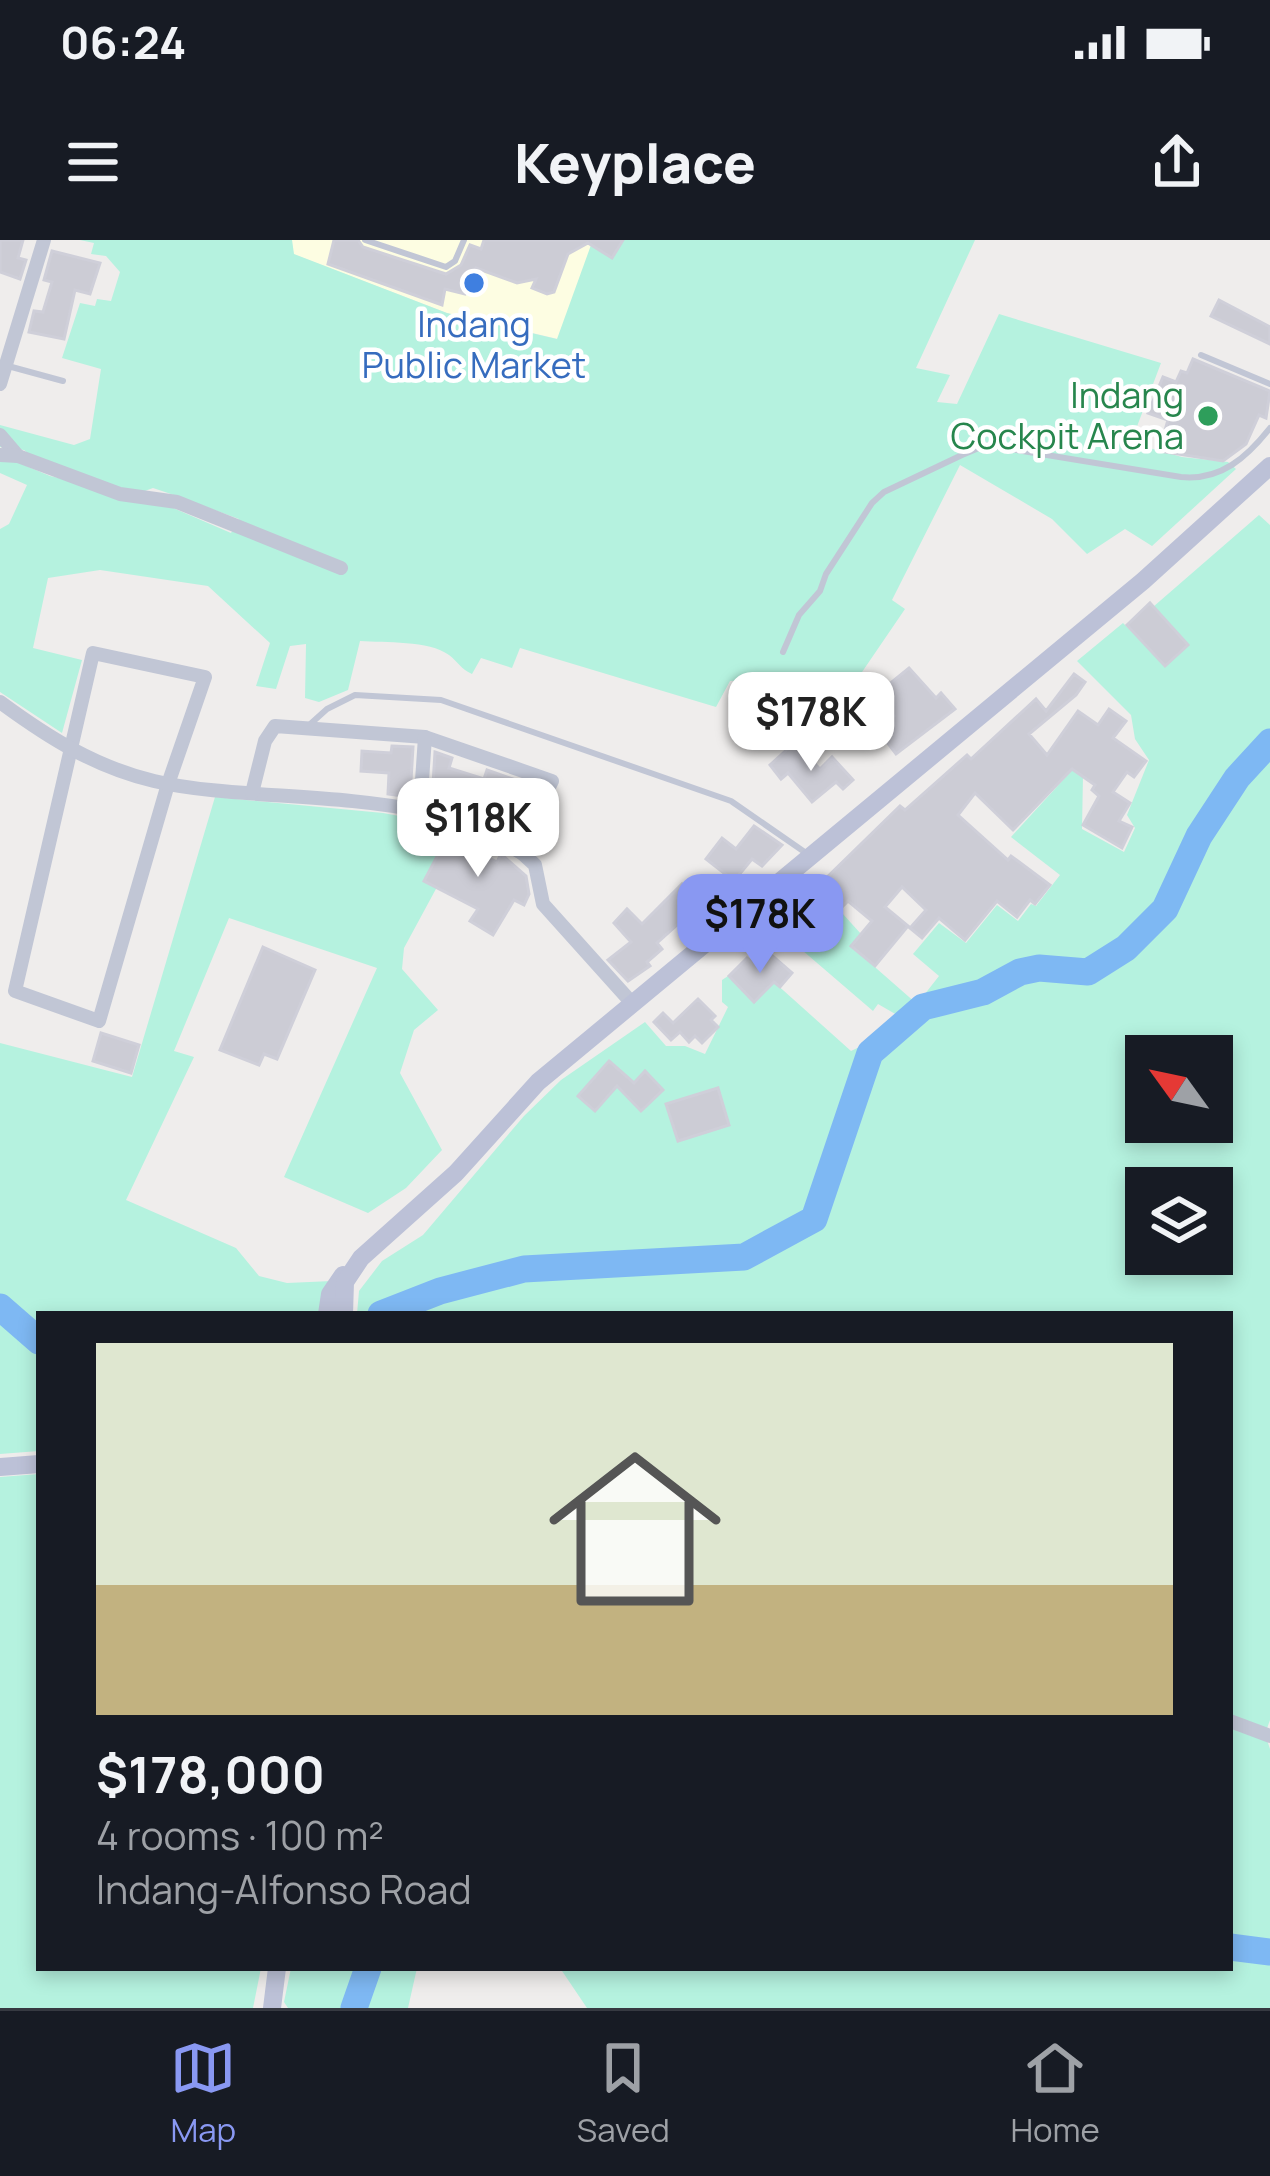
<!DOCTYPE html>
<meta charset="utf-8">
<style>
:root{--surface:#171b24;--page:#242831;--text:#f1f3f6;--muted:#9ea1a6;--line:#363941;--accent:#8998f2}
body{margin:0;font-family:Manrope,sans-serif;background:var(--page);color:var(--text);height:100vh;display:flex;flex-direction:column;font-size:45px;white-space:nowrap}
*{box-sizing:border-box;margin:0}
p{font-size:39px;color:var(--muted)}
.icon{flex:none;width:66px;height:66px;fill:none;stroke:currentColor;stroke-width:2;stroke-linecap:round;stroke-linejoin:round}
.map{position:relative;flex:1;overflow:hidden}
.side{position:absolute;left:36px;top:1071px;width:1197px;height:660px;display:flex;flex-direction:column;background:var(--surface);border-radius:0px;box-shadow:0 6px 18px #0003}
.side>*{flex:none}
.needle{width:78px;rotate:303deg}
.buttons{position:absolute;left:1125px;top:795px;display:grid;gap:24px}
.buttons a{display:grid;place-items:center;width:108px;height:108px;border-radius:0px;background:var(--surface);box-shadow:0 6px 18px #0003;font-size:60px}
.price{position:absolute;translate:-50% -102px;padding:0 27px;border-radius:24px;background:#fff;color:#222;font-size:39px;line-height:78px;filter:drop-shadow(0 3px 6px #0008)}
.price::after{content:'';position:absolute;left:50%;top:72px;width:36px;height:27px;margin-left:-18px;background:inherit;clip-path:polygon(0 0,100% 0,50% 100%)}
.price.on{background:var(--accent);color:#111}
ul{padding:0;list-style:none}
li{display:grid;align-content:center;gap:24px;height:636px;padding:0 60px}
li+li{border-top:3px solid var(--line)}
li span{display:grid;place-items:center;height:372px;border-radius:0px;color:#555}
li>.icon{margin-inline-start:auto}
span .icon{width:216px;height:216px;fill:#fffc;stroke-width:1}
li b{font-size:51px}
.status{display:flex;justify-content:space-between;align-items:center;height:84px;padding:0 60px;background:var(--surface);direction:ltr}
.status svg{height:33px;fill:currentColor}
header{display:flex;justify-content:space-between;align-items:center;height:156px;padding:0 60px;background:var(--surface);font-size:54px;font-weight:800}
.dock{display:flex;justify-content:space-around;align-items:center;height:168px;border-top:3px solid var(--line);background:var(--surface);font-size:33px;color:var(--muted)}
.dock a{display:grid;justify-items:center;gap:6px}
.dock .on{color:var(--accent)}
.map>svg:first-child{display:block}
.commercial{fill:#fdfde2}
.green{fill:#b5f2df;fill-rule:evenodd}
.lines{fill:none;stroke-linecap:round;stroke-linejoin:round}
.river{stroke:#7eb8f3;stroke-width:27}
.building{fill:#ccccd5;stroke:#cfcfd9;stroke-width:3}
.lane{stroke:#c1c6d5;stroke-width:6}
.street{stroke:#c1c6d5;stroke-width:14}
.secondary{stroke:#bcc1d7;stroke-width:18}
.shop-dot{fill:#3f7fe0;stroke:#fff;stroke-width:4.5}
.leisure-dot{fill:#2e9e5b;stroke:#fff;stroke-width:4.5}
.labels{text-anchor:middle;stroke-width:9;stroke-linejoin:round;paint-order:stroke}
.shop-label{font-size:36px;fill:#366cbe;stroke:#fff}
.leisure-label{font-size:36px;fill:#27864d;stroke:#fff;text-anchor:end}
</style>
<div class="status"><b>06:24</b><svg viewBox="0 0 49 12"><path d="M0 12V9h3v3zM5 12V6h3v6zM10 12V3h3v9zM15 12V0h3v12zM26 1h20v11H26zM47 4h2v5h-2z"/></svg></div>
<header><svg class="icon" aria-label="menu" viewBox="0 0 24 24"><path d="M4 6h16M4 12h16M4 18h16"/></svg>Keyplace<svg class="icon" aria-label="share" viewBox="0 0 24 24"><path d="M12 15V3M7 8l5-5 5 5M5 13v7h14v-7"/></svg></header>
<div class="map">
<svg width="1270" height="1768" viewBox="0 0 1270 1768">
<rect width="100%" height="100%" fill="#efedec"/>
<path class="commercial" d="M292 0H594L558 99 447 73 293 14Z"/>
<g class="green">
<path d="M80 0H292L294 14 447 73 557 99 591 5 612 18 623 0H975L916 128 950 135 937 162 957 164 999 74 1161 123 1133 197 1135 204 1182 217 1228 222 1236 229 1152 306 1125 289 1087 314 1052 279 960 225 892 360 905 369 845 457 821 440 784 486 780 479 791 438 730 441 716 467 520 408 512 428 481 418 472 434C461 429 458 422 449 415 429 400 385 403 360 401L348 450 319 462 305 458 306 404 290 406 276 449 256 446 270 403 208 346 100 330 48 338 33 408 82 420 62 493 0 452V289L9 284 27 245 0 233V221L17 222 50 236 157 261 231 293 239 279 168 253 153 248 142 252 125 249 32 217 24 210 0 207V185L74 205 90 199 101 129 62 118 80 63 95 66 97 59 111 61 120 32 106 16 91 14 94 3Z"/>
<path d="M1259 275 1270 285V1480L1265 1494 1270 1509V1768H587L560 1728H1230V1074H357L359 1051 382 1021 423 995 524 876 561 840 645 782 666 806H685L705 814 728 767 722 762V740L728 736 754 763 774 742 851 811 897 789V775L878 764 873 771 767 680 814 642 861 694 852 707 917 764 939 736 913 714 939 683 966 703 997 665 1018 681 1031 664 1036 666 1060 635 1011 597 1074 528 1083 535 1082 589 1124 612 1135 588 1127 575 1149 520 1135 499 1131 475 1077 421 1123 383 1166 426 1188 404 1153 367ZM1146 816H1212V882H1146ZM1146 948H1212V1014H1146Z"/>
<path d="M215 557 383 573 453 586 424 640 437 647 404 708 402 729 438 770 414 790 400 833 442 910 406 948 368 973 284 937 377 728 229 678 174 811 194 817 126 960 236 1008 259 1036 287 1043 332 1041 335 1071 39 1074V1211L0 1214V803L132 837Z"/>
<path d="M39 1234V1728H261L253 1768H0V1237Z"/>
<path d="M291 1728H417L408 1768H288L284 1762Z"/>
</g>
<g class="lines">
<g class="river">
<path d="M0 1067 39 1101"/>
<path d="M381 1074 440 1051 524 1029 744 1017 814 979 870 813 923 767 983 752 1020 732 1039 728 1088 732 1126 708 1165 669 1199 596 1237 538 1270 502"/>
<path d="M1230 1707 1270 1712"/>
<path d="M354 1768 368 1728"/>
</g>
</g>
<g class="building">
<path d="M0 0H23L18 18 26 20 20 39 0 32Z"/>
<path d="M334 0H358L363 7 446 34 461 25 470 5 481 9 484 0H623L612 18 588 3 568 14 554 52 547 54 532 48 536 39 517 43 476 28 465 54 445 49 442 65 328 24Z"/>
<path d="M52 11 100 23 90 54 75 50 64 99 29 92 34 71 43 72 52 42 44 40Z"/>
<path d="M1219 60 1270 87V104L1211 76Z"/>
<path d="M1193 119 1270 151 1266 178 1259 175 1246 204 1223 221 1159 211 1168 180 1148 173 1163 137 1176 142 1181 131 1187 133Z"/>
<path d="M1150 363 1188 405 1165 426 1127 385Z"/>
<path d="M909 428 936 458 941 453 955 469 896 514 877 489 894 476 877 454Z"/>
<path d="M1074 434 1085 442 1076 455 1029 494 1047 515 1078 471 1098 485 1109 469 1126 481 1113 498 1146 521 1134 537 1127 532 1113 552 1130 563 1119 581 1132 587 1122 608 1083 585 1099 556 1092 550 1095 545 1072 529 1013 590 975 553 958 575 1008 620 1011 616 1050 645 1035 664 1030 660 1017 677 997 661 965 700 939 678 922 698 910 688 926 670 902 647 885 667 908 686 875 726 851 706 872 681 848 661 840 669 818 646 900 566 905 570 967 515 971 519 1036 459 1046 471Z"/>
<path d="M392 506 413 507 410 557 388 554 389 533 361 531 362 511 391 513Z"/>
<path d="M791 506 810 528 815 524 820 529 832 517 853 540 843 549 836 542 812 562 788 533 781 539 770 525Z"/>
<path d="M435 512 452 518 449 528 484 539 487 530 536 547 526 569 491 558 484 579 437 564 432 561Z"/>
<path d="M754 586 782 605 762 626 752 619 734 641 706 619 722 598 736 609Z"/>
<path d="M451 590 478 601 474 610 497 622 501 614 526 636 529 654 524 665 514 660 493 695 470 681 478 669 424 641Z"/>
<path d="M682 644 708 671 694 685 686 677 657 703 662 709 647 722 650 726 628 741 608 720 631 702 614 683 627 669 642 684Z"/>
<path d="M263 707 315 730 277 819 264 814 259 825 220 810Z"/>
<path d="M769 713 792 733 780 747 774 742 754 762 729 736 747 718 757 726Z"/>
<path d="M698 759 715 776 711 780 718 787 702 803 695 796 689 802 680 792 671 800 654 782 663 773 673 783Z"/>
<path d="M101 793 139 805 131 833 93 821Z"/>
<path d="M609 821 634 843 645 831 663 850 641 871 617 846 595 871 578 856Z"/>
<path d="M718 848 729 885 678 901 666 864Z"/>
</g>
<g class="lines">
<g class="lane">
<path d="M365 0 446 27 455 21 464 0"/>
<path d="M1201 115 1270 144"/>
<path d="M8 126 63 141"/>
<path d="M783 412 799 375 820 351 826 334 872 263 884 252 962 215 986 205 1181 237C1221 241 1247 217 1270 188"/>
<path d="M307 487 327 469 355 455 441 460 731 561 806 613"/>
</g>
<g class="street">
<path d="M0 144 44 0"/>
<path d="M0 195 18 216"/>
<path d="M0 215 18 216 120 254 177 262 341 328"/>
<path d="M93 413 205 437 168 544 99 781 15 751Z"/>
<path d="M0 462C49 498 95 527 154 541 262 567 453 541 535 625L543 664 631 762"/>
<path d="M252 553 265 501 275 486 425 497 552 541 518 611"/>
<path d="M420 570 425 497"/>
<path d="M1230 1481 1270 1496"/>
</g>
<g class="secondary">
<path d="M327 1074 330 1054 343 1035"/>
<path d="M344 1074 345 1042 361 1018 456 933 538 842 1143 341 1270 226"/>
<path d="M0 1227 39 1224"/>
<path d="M272 1768 277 1728"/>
</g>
</g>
<circle class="shop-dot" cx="474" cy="43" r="12"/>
<circle class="leisure-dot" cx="1208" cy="176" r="12"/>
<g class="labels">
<g class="shop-label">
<text x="474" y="97">Indang<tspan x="474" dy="41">Public Market</tspan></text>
</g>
<g class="leisure-label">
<text x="1184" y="168">Indang<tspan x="1184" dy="41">Cockpit Arena</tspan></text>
</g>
</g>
</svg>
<div class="buttons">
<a><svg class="needle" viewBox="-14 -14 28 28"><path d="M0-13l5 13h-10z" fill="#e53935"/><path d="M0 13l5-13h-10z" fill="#9ea1a6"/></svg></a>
<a><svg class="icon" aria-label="layers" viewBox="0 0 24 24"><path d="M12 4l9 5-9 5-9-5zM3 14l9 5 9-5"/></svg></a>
</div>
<b class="price" style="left:811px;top:534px">$178K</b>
<b class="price" style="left:478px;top:640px">$118K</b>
<b class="price on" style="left:760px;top:736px">$178K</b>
<section class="side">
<ul>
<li><span style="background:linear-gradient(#dfe7d0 65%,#c2b280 0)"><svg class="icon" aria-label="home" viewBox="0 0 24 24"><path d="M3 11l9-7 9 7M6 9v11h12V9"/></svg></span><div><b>$178,000</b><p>4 rooms · 100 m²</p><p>Indang-Alfonso Road</p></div></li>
</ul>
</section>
</div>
<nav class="dock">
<a class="on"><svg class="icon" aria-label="map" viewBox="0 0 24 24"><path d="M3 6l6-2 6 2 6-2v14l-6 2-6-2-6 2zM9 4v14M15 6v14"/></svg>Map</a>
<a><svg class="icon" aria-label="saved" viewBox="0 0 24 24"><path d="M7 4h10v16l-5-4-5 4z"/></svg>Saved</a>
<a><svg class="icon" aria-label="home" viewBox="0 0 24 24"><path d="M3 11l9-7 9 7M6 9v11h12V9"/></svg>Home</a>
</nav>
